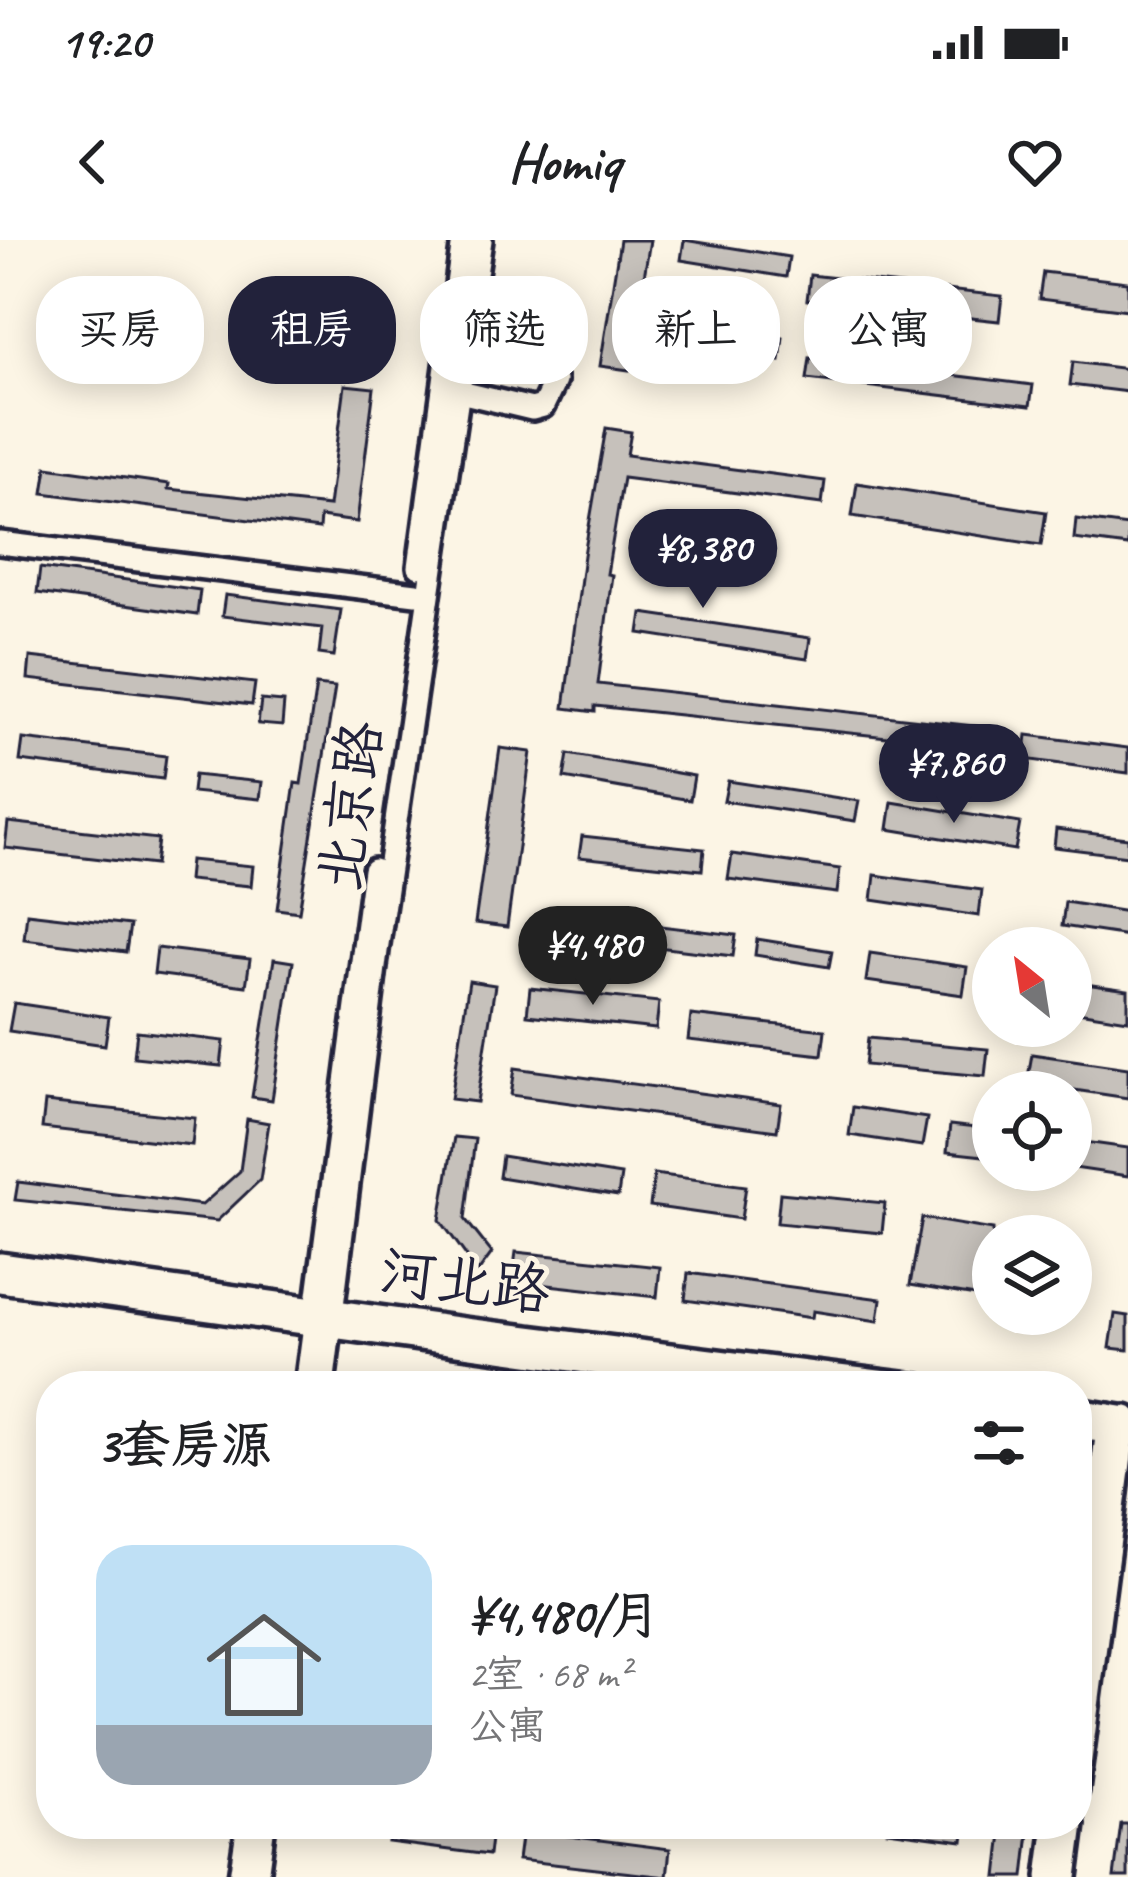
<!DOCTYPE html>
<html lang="zh">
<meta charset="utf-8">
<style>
:root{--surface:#fff;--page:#f2f2f2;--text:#202124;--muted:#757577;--line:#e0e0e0;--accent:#22223b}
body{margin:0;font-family:Caveat,"LXGW WenKai TC",sans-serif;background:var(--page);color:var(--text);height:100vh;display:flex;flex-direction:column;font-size:45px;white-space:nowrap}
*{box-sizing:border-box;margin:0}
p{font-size:39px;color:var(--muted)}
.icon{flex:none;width:66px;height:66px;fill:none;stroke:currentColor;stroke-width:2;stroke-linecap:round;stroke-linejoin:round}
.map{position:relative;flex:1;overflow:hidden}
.sheet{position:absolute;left:36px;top:1131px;width:1056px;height:468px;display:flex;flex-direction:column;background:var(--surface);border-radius:48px;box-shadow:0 6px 30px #0003}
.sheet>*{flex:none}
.guide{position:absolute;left:36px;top:36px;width:1056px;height:108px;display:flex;gap:24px}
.needle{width:78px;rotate:330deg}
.controls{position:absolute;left:972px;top:687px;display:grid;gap:24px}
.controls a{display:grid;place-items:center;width:120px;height:120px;border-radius:50%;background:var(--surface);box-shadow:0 6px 30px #0003;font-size:60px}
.price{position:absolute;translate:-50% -102px;padding:0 27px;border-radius:42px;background:var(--accent);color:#fff;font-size:39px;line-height:78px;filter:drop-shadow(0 3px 6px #0008)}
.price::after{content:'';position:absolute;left:50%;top:72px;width:36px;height:27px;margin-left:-18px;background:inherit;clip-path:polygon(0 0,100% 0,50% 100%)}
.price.active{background:#222;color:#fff}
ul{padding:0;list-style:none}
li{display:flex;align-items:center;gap:36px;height:300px;padding:0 60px}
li+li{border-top:3px solid var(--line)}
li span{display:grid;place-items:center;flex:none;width:336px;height:240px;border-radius:36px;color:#555}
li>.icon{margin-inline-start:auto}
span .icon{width:144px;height:144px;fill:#fffc;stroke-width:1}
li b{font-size:51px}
h2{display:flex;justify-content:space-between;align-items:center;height:144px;padding:0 60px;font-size:51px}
.chip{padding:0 42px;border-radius:48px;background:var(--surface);box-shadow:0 6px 30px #0003;font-size:42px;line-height:108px}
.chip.active{background:var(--accent);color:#fff}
.status{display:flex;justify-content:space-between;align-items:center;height:84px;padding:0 60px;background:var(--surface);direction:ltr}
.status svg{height:33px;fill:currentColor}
header{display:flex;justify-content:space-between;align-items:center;height:156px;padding:0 60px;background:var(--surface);font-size:54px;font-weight:700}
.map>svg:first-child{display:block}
.building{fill:#c6c1bb;stroke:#22223b;stroke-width:3}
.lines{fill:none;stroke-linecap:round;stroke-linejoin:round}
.minor-casing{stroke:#22223b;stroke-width:30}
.minor{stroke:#fcf5e5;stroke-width:21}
.labels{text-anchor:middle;stroke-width:10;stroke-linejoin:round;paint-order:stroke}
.street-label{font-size:57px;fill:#22223b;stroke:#fcf5e5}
</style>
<div class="status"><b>19:20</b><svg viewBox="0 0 49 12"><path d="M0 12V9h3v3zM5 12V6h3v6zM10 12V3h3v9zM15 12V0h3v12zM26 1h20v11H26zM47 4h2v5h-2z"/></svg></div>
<header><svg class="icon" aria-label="back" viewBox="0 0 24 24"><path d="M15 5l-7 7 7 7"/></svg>Homiq<svg class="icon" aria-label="heart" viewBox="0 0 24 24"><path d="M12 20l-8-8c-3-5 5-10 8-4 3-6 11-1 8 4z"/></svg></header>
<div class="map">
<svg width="1128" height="1637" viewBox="0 0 1128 1637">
<rect width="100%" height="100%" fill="#fcf5e5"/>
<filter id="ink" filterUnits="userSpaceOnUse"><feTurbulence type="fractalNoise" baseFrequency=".00833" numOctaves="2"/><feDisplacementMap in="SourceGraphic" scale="24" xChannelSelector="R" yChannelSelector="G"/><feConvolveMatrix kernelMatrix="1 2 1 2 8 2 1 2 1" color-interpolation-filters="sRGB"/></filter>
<g filter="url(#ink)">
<g class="building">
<path d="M620 0H650L629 130 600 126Z"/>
<path d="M684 0 789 17 786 37 681 20Z"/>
<path d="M1043 32 1128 42V70L1039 59Z"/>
<path d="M810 35 1002 56 999 81 807 60Z"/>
<path d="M677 82 783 97 780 121 673 106Z"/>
<path d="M810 118 1033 145 1030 166 807 139Z"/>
<path d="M1073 122 1128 129V152L1070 145Z"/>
<path d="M345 145 374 148 357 282 320 277 319 289 43 253 47 227 169 244 168 249 329 266Z"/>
<path d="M606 188 631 192 627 215 825 241 822 264 623 238 607 334 612 335 598 444 993 488 991 508 595 466V472L564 468 584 315Z"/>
<path d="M857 243 1046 272 1041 305 852 276Z"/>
<path d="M1076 279 1128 286V306L1074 299Z"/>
<path d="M40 328 200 350 197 375 37 353Z"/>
<path d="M225 355 341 370 334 416 319 414 322 388 222 376Z"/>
<path d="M642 373 810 398 807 419 639 393Z"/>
<path d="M30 417 255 443 252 465 28 439Z"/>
<path d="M316 445 335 447 299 672 277 669 295 543 301 544Z"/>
<path d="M261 460 284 462 282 486 258 484Z"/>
<path d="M1027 495 1128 508V533L1024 519Z"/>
<path d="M23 499 166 516 163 539 20 521Z"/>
<path d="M500 508 531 512 507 687 475 683Z"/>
<path d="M568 514 694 536 690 560 564 538Z"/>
<path d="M194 535 262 542 260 559 192 552Z"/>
<path d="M728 541 859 561 855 581 724 561Z"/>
<path d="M892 562 1020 583 1015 610 888 589Z"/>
<path d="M8 582 158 599 155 625 5 608Z"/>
<path d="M1056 589 1128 598V616L1054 607Z"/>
<path d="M582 596 704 609 702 630 579 617Z"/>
<path d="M732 614 840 629 837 653 728 639Z"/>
<path d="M190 620 253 626 251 646 188 640Z"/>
<path d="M875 635 982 650 979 676 872 660Z"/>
<path d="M1065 662 1128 672V696L1062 686Z"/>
<path d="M548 669 630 680 627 702 545 691Z"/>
<path d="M27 673 130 685 126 712 24 699Z"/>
<path d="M652 685 736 695 733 716 649 706Z"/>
<path d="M757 699 832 711 829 727 755 715Z"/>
<path d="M157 708 250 719 246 746 154 734Z"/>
<path d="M870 713 967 727 963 755 866 741Z"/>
<path d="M274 719 293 722 272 860 252 857Z"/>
<path d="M469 741 495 745 477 862 451 859Z"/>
<path d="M1071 742 1128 750V780L1071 771Z"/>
<path d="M530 748 659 762 656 789 527 775Z"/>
<path d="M14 763 109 777 105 805 9 791Z"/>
<path d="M691 775 825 790 822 815 688 800Z"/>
<path d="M137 791 224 801 221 826 134 817Z"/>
<path d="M868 798 988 809 985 836 865 825Z"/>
<path d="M1032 814 1128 828V858L1027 843Z"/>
<path d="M515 828 781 864 777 891 511 855Z"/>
<path d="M45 862 195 878 192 905 42 888Z"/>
<path d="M853 867 927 878 922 906 849 895Z"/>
<path d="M247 879 269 883 260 940 217 981 15 960 18 942 202 965 240 931Z"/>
<path d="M950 885 993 890V917L947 912Z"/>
<path d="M454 897 475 899 465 979 492 1013 478 1032 440 980Z"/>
<path d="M1078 901 1128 908V936L1074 928Z"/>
<path d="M502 916 621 935 618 956 499 937Z"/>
<path d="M654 934 746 946 741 979 650 966Z"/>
<path d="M780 953 885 963 882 993 777 983Z"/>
<path d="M922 978 993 990V1059L910 1045Z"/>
<path d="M516 1012 660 1027 657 1057 512 1041Z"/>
<path d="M688 1033 881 1059 878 1081 813 1071 812 1078 685 1060Z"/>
<path d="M1115 1074 1128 1076V1110L1110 1108Z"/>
<path d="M391 1584H448L492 1590 489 1615 388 1602Z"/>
<path d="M887 1584H965L963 1601 887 1591Z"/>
<path d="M1003 1584H1030L1024 1637H997Z"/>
<path d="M1121 1584H1128V1637H1114Z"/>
<path d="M522 1590 670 1609 667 1637 518 1620Z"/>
</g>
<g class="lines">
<g class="minor-casing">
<g id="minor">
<path d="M460 152 532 169 543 166 555 141C543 116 528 122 505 121 492 120 479 116 466 114"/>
<path d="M0 303 416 354"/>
<path d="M419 327 463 0"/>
<path d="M0 1024 464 1089 918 1146"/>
<path d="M0 1041 760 1146"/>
<path d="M306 1146 374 630"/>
<path d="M323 1146 377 711 481 0"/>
<path d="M1077 1170 1121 1177"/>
<path d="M1077 1188 1118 1193"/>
<path d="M1077 1415 1109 1175"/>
<path d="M1077 1550 1126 1177"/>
<path d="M240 1637 248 1584"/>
<path d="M257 1637 264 1584"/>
<path d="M1048 1637 1055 1584"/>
<path d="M1066 1637 1073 1584"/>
</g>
</g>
<use href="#minor" class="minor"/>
</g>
</g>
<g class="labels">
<g class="street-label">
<text transform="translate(349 566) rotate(-82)" y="20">北京路</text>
<text transform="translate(465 1040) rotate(7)" y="20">河北路</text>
</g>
</g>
</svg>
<div class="controls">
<a><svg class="needle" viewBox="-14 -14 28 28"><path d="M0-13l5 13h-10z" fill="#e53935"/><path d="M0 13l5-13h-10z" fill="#757577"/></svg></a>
<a><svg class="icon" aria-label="locate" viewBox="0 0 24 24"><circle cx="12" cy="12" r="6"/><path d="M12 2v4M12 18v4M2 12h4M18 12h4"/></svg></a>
<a><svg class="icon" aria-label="layers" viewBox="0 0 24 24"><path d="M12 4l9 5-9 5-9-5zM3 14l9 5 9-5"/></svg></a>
</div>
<b class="price" style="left:703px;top:371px">¥8,380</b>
<b class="price" style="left:954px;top:586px">¥7,860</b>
<b class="price active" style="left:593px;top:768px">¥4,480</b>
<div class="guide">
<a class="chip">买房</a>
<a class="chip active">租房</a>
<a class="chip">筛选</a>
<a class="chip">新上</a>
<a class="chip">公寓</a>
</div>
<section class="sheet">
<h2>3套房源<svg class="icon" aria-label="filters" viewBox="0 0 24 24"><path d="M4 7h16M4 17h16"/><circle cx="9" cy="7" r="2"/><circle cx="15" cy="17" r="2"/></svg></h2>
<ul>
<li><span style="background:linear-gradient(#bfe0f5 75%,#9aa5b1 0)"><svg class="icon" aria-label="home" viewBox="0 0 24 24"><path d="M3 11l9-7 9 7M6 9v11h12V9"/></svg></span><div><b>¥4,480/月</b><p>2室 · 68 m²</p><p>公寓</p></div></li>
</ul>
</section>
</div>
